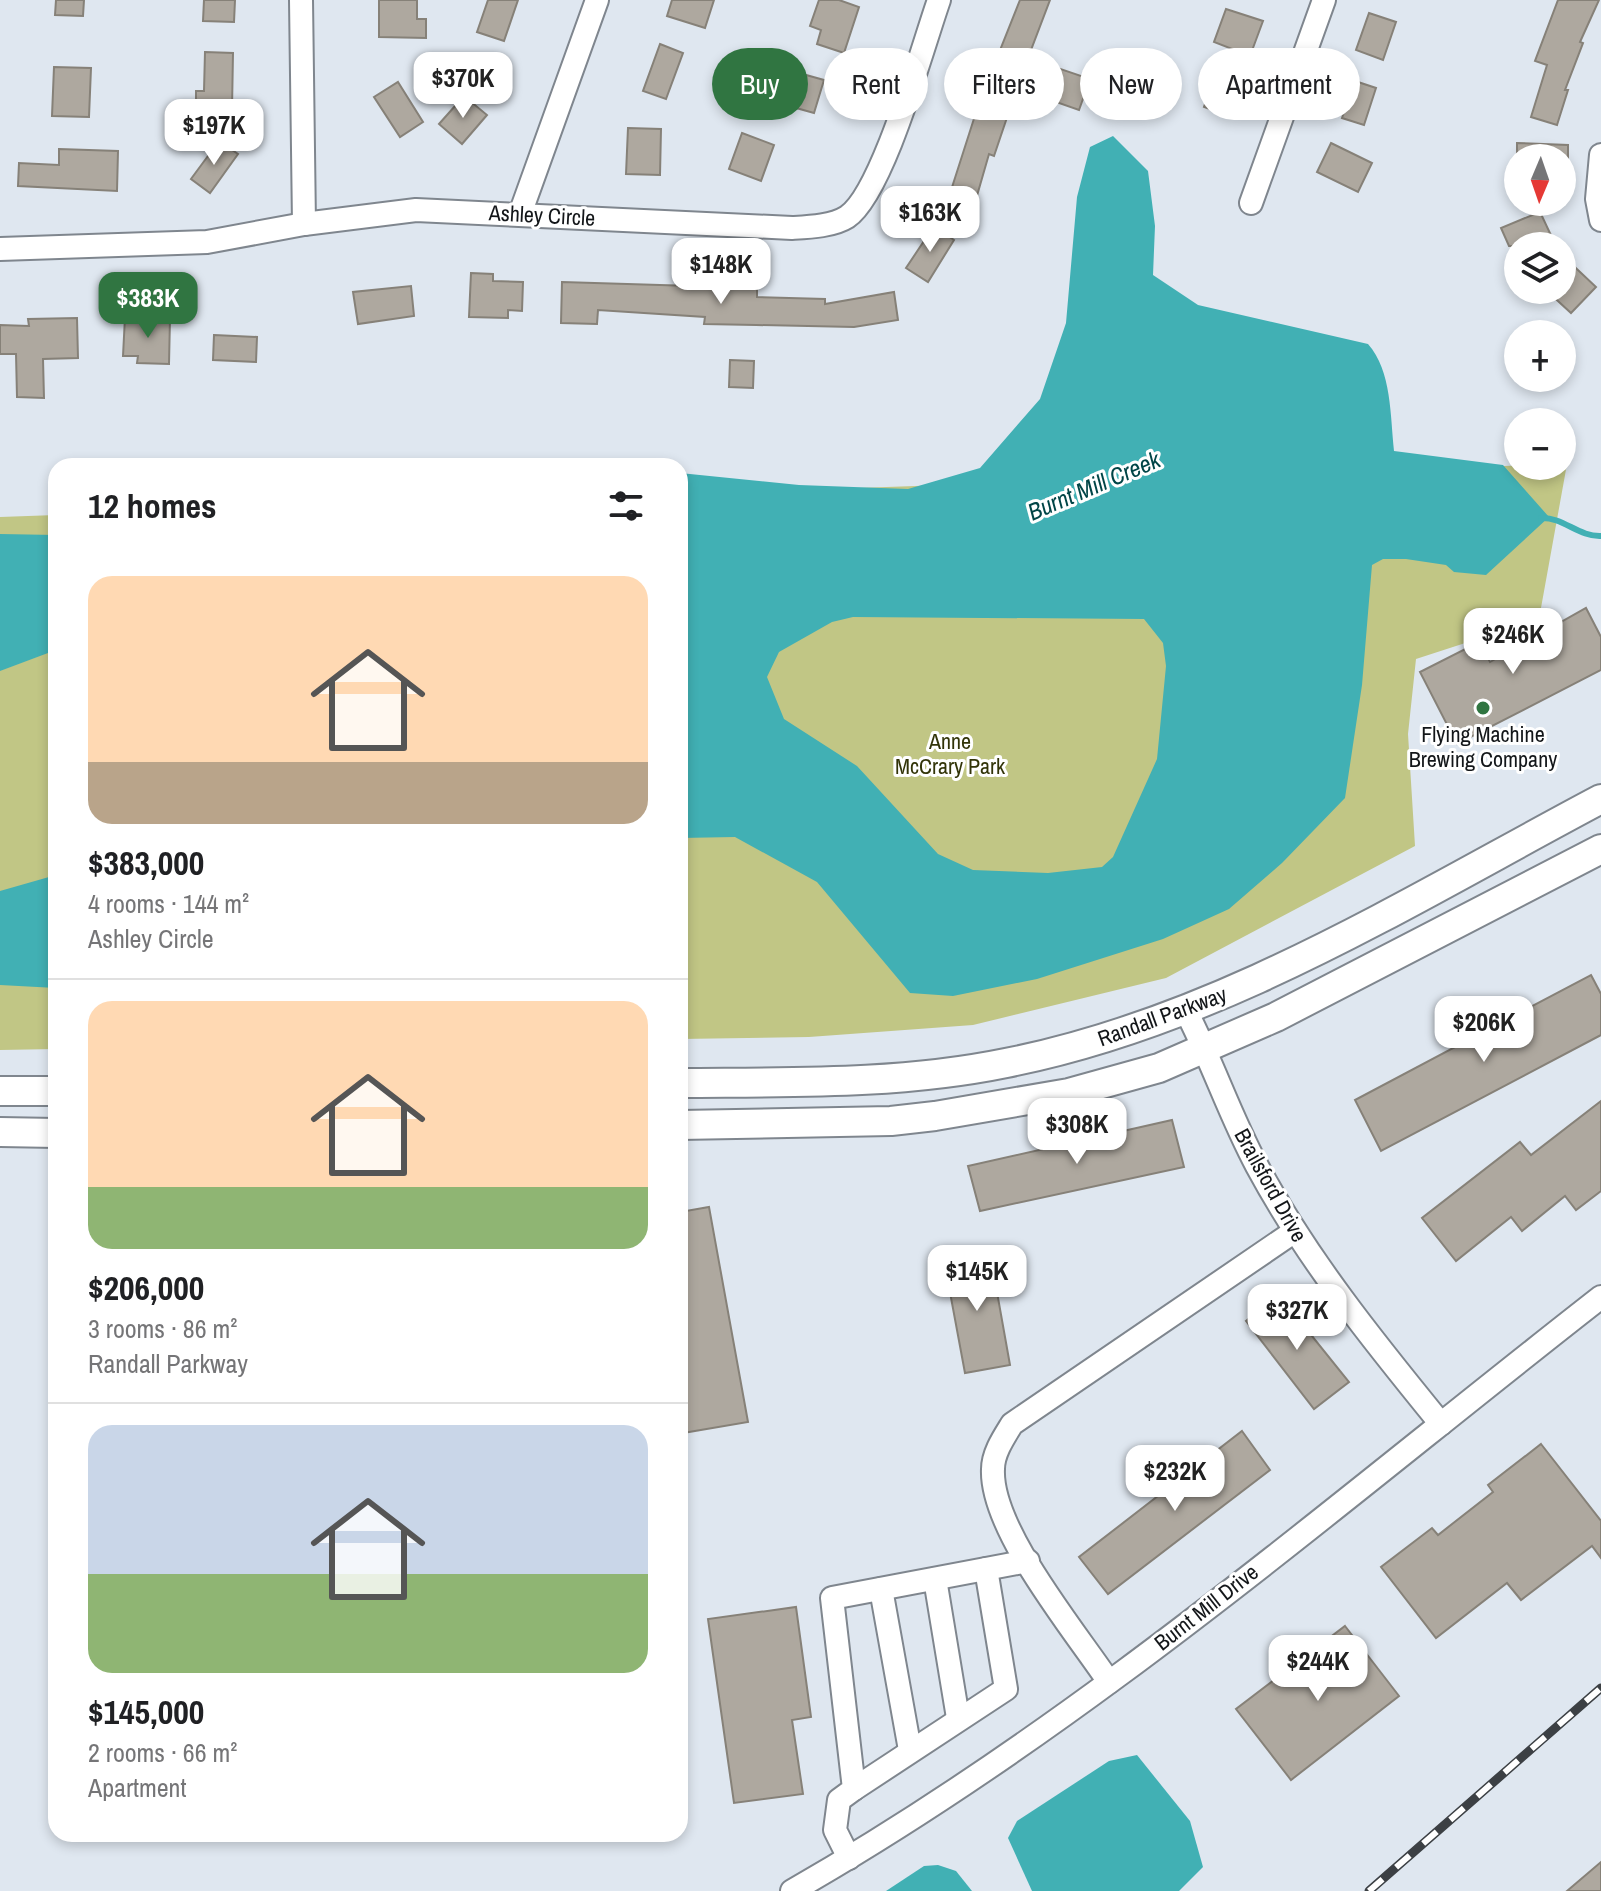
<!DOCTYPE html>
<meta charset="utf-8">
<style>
:root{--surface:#fff;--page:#f2f2f2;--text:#202124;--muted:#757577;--line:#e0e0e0;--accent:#307541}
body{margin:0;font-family:"Archivo Narrow",sans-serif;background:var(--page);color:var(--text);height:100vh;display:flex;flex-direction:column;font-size:30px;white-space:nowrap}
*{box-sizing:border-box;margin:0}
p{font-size:26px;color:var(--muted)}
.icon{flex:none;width:44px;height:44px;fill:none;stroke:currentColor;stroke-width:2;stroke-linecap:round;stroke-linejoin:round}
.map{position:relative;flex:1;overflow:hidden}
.panel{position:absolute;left:48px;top:458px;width:640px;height:1384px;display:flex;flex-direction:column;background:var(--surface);border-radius:24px;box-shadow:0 4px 12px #0003}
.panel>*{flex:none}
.banner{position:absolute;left:712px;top:48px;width:760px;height:72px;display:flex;gap:16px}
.needle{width:52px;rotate:182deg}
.fabs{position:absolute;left:1504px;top:144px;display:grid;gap:16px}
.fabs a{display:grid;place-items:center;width:72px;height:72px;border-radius:50%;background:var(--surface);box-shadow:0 4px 12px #0003;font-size:40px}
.price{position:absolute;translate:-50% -68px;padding:0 18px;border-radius:16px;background:#fff;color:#222;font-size:26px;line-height:52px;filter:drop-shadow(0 2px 4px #0008)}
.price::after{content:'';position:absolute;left:50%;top:48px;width:24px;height:18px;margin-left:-12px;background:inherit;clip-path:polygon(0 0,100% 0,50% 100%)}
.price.current{background:var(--accent);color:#fff}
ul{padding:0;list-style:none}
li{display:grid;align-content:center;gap:16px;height:424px;padding:0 40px}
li+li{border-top:2px solid var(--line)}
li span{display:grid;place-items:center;height:248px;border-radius:24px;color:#555}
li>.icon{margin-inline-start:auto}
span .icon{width:144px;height:144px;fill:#fffc;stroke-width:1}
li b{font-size:34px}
h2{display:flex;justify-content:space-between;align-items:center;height:96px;padding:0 40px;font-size:34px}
.tag{padding:0 28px;border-radius:36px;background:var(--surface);box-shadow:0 4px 12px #0003;font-size:28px;line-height:72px}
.tag.current{background:var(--accent);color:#fff}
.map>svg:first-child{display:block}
.green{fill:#c1c685}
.water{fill:#41b0b4;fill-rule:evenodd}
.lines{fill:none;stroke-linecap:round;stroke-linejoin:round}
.stream{stroke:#41b0b4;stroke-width:6}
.building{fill:#aea89f;stroke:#868178;stroke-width:2}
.minor-casing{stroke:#7f868e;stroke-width:26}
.major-casing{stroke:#7f868e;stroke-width:32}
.minor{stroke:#fff;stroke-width:22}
.major{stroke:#fff;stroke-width:28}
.rail-casing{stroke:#3c4044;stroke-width:9}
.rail{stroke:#fff;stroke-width:6;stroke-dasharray:18;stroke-linecap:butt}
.poi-dot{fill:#307541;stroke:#fff;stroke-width:3}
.labels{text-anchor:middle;stroke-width:6;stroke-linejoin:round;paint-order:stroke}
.street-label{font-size:22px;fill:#131619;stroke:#fff}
.poi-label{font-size:22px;fill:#131619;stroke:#fff}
.park-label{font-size:22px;fill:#323408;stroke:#fff}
.water-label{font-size:24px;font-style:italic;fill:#004547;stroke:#fff}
</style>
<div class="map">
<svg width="1601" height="1891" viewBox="0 0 1601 1891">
<rect width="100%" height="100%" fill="#dfe7f0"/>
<g class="green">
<path d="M1562 464H1567L1539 619 1416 659 1408 734 1415 846 1166 978 973 1025 809 1037 680 1039V494Z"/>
<path d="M56 515V1049L0 1050V517Z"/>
</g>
<g class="water">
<path d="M1113 136 1148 171 1155 226 1153 275 1198 305 1368 344C1392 371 1390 416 1394 451L1503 465 1549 517 1486 575 1454 572 1446 565 1406 559H1383L1372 565 1362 685 1345 798 1282 863 1229 909 1163 939 1037 979 953 996 910 993 817 882 735 837 680 838V473L799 485 908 489 980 468 1040 399 1066 323 1077 197 1090 147ZM853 617 1144 619 1163 643 1166 666 1157 759 1113 857 1102 867 1048 873 973 870 938 854 857 766 784 719 767 677 779 652 832 622Z"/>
<path d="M491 460 609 466H446Z"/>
<path d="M0 534 56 535V650L0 671Z"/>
<path d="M56 875V988L0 985V891Z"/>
<path d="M1137 1755 1190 1821 1203 1867 1179 1891H1032L1008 1838 1017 1821 1109 1761Z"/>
<path d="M938 1865 956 1871 972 1891H886L924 1866Z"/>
</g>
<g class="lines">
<path class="stream" d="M1541 518C1563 517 1579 537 1601 536"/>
</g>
<g class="building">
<path d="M56 0H84L83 16 55 15Z"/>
<path d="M204 0H235L234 22 203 21Z"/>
<path d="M379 0H417V19H426V38L379 37Z"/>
<path d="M488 0H518L504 41 477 32Z"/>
<path d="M672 0H714L705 28 667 16Z"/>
<path d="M819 0H839L859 7 844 53 817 44 821 30 810 26Z"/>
<path d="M1020 0H1050L1028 58 1090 79 1079 110 1056 102 1061 90 1021 76 994 156 989 154 972 213 946 206 979 103Z"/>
<path d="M1558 0H1599L1580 42 1583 43 1565 90H1568L1557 125 1531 117 1547 65 1535 61Z"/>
<path d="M1226 9 1263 21 1250 56 1214 42Z"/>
<path d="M1369 13 1396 22 1383 60 1356 50Z"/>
<path d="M660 44 683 53 666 99 643 91Z"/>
<path d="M205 52 233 53 232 109 196 108V91H204Z"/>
<path d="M54 67 91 68 89 117 52 116Z"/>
<path d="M799 73 824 80 814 113 789 106Z"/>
<path d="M1215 75 1241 83 1229 116 1204 107Z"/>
<path d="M1355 81 1376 88 1364 125 1342 118Z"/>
<path d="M398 82 423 122 400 137 374 97Z"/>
<path d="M464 96 487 115 462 144 439 124Z"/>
<path d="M628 128 661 129 660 175 626 174Z"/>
<path d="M742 133 774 145 761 181 729 169Z"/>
<path d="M219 141 238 154 210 193 191 179Z"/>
<path d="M1331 143 1372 163 1358 192 1317 172Z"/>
<path d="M1517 143 1568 145V158H1517Z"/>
<path d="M59 149 118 151 117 191 18 186 19 163 59 165Z"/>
<path d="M1535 214H1541L1556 246H1509L1501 228Z"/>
<path d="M934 226 954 240 928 282 906 268Z"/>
<path d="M1562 255 1596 287 1571 313 1546 290H1562Z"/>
<path d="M471 273 493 274V281L523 282 522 311 508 310V318L469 317Z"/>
<path d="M562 282 757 288V297L825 299V304L894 292 898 320 854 327 756 325 704 324 705 317 598 310 597 324 561 323Z"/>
<path d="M411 286 414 316 358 324 353 292Z"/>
<path d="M125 317 170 318 169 364 137 363 138 356H123Z"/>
<path d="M77 318 78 358 43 359 44 398 17 397 16 354H0V325L29 326 28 319Z"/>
<path d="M214 335 257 337 256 362 213 360Z"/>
<path d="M730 360 754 361 753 388 729 387Z"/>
<path d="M1586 608 1601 637V670L1457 744 1420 672 1479 642 1490 662Z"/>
<path d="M1591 975 1601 994V1035L1381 1151 1355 1100Z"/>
<path d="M1601 1101V1191L1576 1210 1565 1196 1522 1231 1511 1217 1456 1261 1422 1218 1520 1142 1531 1155Z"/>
<path d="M1172 1120 1184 1167 980 1211 968 1166Z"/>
<path d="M709 1207 748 1422 683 1433 680 1212Z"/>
<path d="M990 1253 1010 1365 965 1373 944 1260Z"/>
<path d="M1279 1295 1349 1382 1314 1409 1246 1321Z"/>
<path d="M1242 1431 1270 1470 1108 1594 1079 1557Z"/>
<path d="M1541 1444 1601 1521V1558L1592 1546 1521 1600 1507 1583 1436 1638 1381 1567 1432 1528 1438 1535 1493 1492 1488 1485Z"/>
<path d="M796 1607 811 1717 792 1720 803 1794 734 1803 708 1619Z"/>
<path d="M1345 1626 1399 1696 1291 1780 1236 1709Z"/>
<path d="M1601 1862V1891H1567Z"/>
</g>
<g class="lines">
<g class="minor-casing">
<g id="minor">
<path d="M301 0 304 224"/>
<path d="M1601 155 1597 199 1601 220"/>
<path d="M1251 203 1324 0"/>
<path d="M520 214 597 0"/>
<path d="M0 249 207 242 304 224 416 210 792 228C809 227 833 226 847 217 883 193 923 45 939 0"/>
<path d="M1186 1011C1212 1061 1230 1116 1257 1166 1307 1259 1374 1342 1441 1424"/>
<path d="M935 1579 958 1718"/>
<path d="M881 1589 910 1750"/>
<path d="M1109 1682C1075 1631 990 1529 993 1469 993 1453 1004 1437 1012 1424L1295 1231"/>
<path d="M854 1789 1006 1689 986 1569"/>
<path d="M849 1858 835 1830 839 1800 854 1789 832 1598 1028 1561"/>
<path d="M792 1891C1083 1725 1338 1502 1601 1297"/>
</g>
</g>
<g class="major-casing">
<g id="major">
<path d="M680 1083C789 1082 899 1085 1006 1063 1220 1021 1410 900 1601 799"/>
<path d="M0 1091H56"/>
<path d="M680 1125 891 1121 935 1116 1069 1093 1159 1068 1276 1017 1601 849"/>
<path d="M0 1132 56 1133"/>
</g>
</g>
<use href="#minor" class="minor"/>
<use href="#major" class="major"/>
<g class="rail-casing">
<path id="rail" d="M1369 1891 1601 1688"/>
</g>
<use href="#rail" class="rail"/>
</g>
<circle class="poi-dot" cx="1483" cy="708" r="8"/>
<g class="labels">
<g class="street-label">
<text transform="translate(542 215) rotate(3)" y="8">Ashley Circle</text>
<text transform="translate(1162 1016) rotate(-20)" y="8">Randall Parkway</text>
<text transform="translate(1271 1185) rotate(61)" y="8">Brailsford Drive</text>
<text transform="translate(1206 1607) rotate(-38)" y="8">Burnt Mill Drive</text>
</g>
<g class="poi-label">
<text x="1483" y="742">Flying Machine<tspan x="1483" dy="25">Brewing Company</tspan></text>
</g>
<g class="park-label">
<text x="950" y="749">Anne<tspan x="950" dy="25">McCrary Park</tspan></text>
</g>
<g class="water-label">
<text transform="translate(1094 486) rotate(-23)" y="8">Burnt Mill Creek</text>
</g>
</g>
</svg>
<div class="fabs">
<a><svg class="needle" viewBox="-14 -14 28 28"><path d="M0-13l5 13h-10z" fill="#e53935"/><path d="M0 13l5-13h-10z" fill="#757577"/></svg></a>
<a><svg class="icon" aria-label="layers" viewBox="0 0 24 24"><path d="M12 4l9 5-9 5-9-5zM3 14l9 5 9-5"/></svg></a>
<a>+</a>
<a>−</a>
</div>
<b class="price" style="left:463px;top:120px">$370K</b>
<b class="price" style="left:214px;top:167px">$197K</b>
<b class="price" style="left:930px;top:254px">$163K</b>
<b class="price" style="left:721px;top:306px">$148K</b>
<b class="price current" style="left:148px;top:340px">$383K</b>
<b class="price" style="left:1513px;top:676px">$246K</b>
<b class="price" style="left:1484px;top:1064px">$206K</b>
<b class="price" style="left:1077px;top:1166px">$308K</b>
<b class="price" style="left:977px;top:1313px">$145K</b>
<b class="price" style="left:1297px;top:1352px">$327K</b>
<b class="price" style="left:1175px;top:1513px">$232K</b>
<b class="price" style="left:1318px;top:1703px">$244K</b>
<div class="banner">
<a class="tag current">Buy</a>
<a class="tag">Rent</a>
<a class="tag">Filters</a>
<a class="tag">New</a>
<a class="tag">Apartment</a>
</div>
<section class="panel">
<h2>12 homes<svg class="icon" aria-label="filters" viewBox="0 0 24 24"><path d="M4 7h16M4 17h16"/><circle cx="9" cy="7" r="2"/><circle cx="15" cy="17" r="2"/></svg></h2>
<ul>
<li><span style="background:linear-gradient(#ffd9b3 75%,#b9a48a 0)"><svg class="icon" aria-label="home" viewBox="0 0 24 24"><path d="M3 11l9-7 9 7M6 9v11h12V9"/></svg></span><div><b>$383,000</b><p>4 rooms · 144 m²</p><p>Ashley Circle</p></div></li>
<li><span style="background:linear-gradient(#ffd9b3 75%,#8fb573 0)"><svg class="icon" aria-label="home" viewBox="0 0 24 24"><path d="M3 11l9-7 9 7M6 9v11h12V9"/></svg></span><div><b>$206,000</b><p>3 rooms · 86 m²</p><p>Randall Parkway</p></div></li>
<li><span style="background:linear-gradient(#c9d6e8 60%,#8fb573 0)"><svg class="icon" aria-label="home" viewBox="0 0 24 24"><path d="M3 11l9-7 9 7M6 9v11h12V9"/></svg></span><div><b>$145,000</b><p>2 rooms · 66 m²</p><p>Apartment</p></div></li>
</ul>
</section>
</div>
